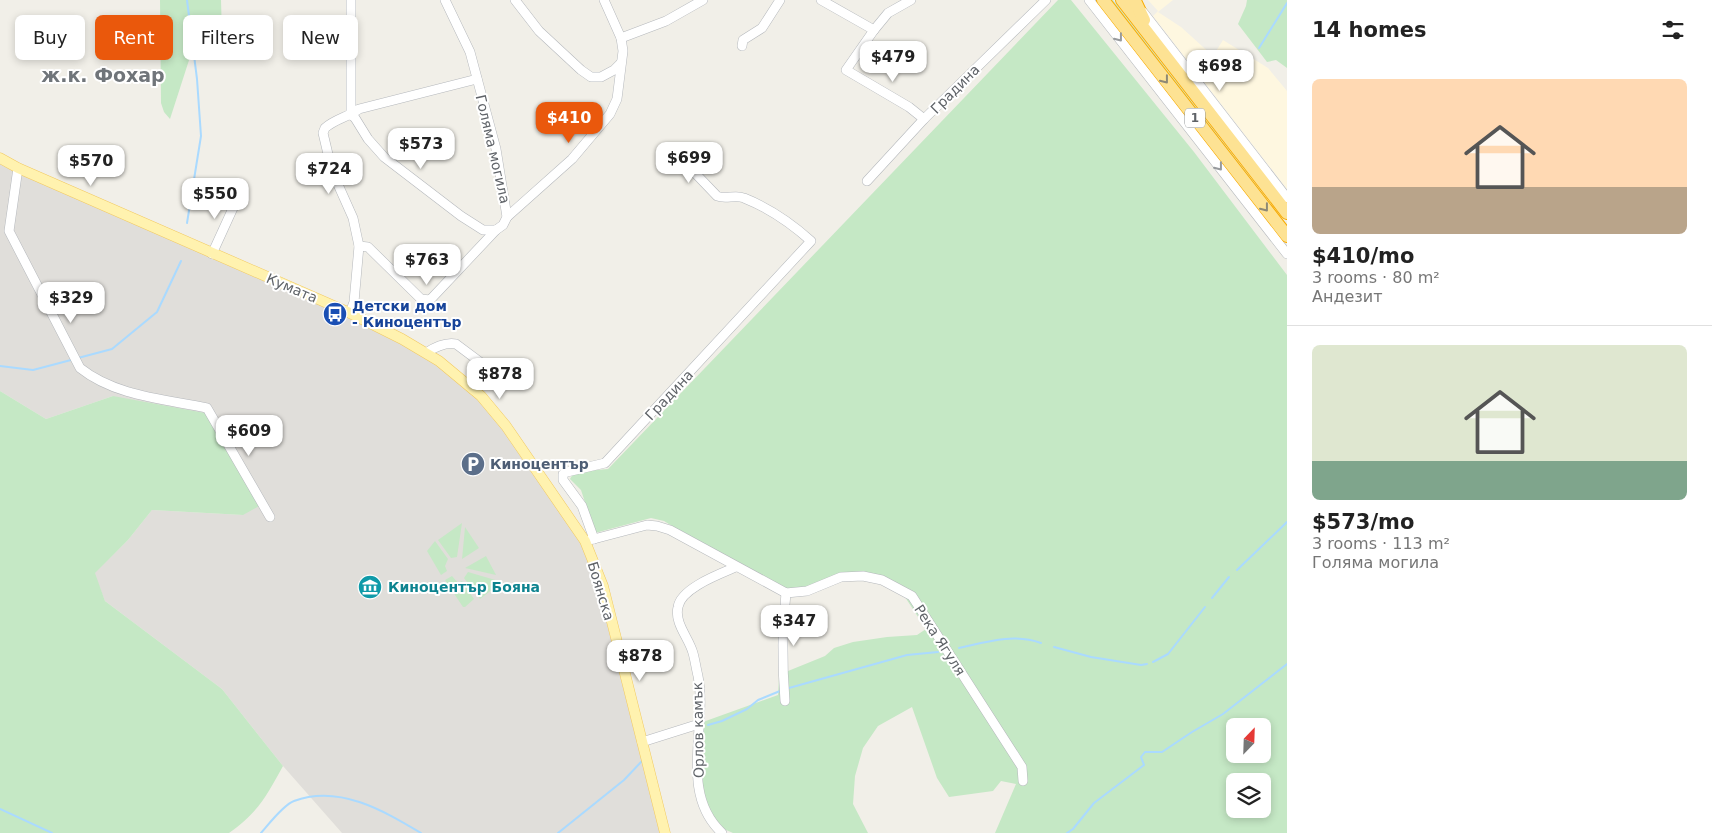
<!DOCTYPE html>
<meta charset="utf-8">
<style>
:root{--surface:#fff;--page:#f2f2f2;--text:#222;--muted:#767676;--line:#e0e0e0;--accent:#ea580c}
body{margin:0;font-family:"DejaVu Sans",sans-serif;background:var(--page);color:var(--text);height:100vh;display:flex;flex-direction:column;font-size:19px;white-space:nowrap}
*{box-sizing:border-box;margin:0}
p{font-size:16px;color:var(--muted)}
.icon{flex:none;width:28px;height:28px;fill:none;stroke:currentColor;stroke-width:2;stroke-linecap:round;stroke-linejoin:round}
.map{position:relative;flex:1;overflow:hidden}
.side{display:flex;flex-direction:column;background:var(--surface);width:425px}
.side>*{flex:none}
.guide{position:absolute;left:15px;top:15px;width:475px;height:45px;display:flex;gap:10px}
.needle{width:32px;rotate:23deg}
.buttons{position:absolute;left:1226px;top:718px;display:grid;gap:10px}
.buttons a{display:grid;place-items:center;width:45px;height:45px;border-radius:8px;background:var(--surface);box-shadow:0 2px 8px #0003;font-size:25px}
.price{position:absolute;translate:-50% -42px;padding:0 11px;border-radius:10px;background:#fff;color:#222;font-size:16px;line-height:32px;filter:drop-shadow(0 1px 2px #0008)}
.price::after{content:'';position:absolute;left:50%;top:30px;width:15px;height:11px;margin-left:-8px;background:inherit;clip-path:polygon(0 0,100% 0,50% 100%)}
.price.on{background:var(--accent);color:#fff}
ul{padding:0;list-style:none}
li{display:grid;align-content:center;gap:10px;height:265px;padding:0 25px}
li+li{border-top:1px solid var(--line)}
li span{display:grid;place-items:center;height:155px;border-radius:8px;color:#555}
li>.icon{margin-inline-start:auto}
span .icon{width:90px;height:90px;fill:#fffc;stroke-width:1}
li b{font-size:21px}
h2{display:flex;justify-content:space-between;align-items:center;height:60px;padding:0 25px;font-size:21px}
.tag{padding:0 18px;border-radius:8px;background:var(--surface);box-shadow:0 2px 8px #0003;font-size:18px;line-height:45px}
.tag.on{background:var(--accent);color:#fff}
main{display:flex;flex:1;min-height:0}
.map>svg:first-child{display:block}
.commercial{fill:#fef7e0}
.industrial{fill:#e0deda}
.green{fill:#c5e8c5;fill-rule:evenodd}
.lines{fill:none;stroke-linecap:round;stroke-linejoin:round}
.stream{stroke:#aadaff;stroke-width:2}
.minor-casing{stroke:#b5b8bc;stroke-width:10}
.major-casing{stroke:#f2c960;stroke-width:11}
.highway-casing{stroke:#f9ab00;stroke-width:14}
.minor{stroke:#fff;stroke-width:9}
.major{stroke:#fff2af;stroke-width:10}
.highway{stroke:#fde293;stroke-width:12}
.oneway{stroke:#979a9d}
.oneway2{stroke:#8e8975}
.labels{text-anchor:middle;stroke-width:4;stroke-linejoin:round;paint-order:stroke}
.shield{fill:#fff;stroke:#8f9295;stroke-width:1}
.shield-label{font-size:12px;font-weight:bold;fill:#5f6368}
.street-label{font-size:14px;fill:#5f6368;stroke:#fff}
.transit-label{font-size:14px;font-weight:bold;fill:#164399;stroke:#fff;text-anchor:start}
.service-label{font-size:14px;font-weight:bold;fill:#4e5e75;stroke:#fff;text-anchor:start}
.culture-label{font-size:14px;font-weight:bold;fill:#0d838f;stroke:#fff;text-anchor:start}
.district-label{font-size:19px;font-weight:bold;fill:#70757a;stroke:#fff}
</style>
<main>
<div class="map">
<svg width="1287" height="833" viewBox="0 0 1287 833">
<rect width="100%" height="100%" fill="#f1efe8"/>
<path class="commercial" d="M1148 0H1173L1158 12 1181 27 1213 56 1223 40 1268 68 1287 91V189L1153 16 1158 11Z"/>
<path class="industrial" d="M0 158 402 339 481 396 585 541 603 586 665 833H342L283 766 222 689 105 601 94 573 128 540 152 510 243 515 113 396 46 419 0 391Z"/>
<g class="green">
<path d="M160 0H221L222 35 191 54 170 119 164 112 161 103Z"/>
<path d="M1058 0H1071L1194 152 1287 275V833H995L1016 784 1001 781 993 791 949 797 937 778 912 707 878 726 863 748 855 776 853 804 868 833H733C729 831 723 829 720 826 696 804 701 750 703 722L778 695 784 591 717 554 664 521 651 518 595 533 581 490 570 479 574 472 608 469ZM861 578 887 585 905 597 926 629 917 635 887 637 853 642 834 648 825 656 788 671V598L836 582ZM1235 726H1262V754H1235ZM1235 781H1262V809H1235Z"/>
<path d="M1109 0H1113L1287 225V228Z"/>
<path d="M1247 0H1287V68L1276 60 1267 62 1238 24 1246 6Z"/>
<path d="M0 391 46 419 113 396 205 413 261 505 243 515 152 510 128 540 95 573 105 601 222 689 283 766C267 795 258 813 229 833H0Z"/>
<path d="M462 523 457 557 451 558 438 540Z"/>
<path d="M465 527 479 548 462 559Z"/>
<path d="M435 541 448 559 445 566 447 571 441 575 427 551Z"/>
<path d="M486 556 496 575 465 568Z"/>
<path d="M468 572 502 582 480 599 464 578Z"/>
<path d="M452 576 458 583 462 581 474 599 465 607H463L445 580Z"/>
</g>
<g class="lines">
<g class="stream">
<path d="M187 0 197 79 201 136 187 223"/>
<path d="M1259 48 1287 3"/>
<path d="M78 358 112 349 157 312 181 261"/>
<path d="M0 366 33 370 71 360"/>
<path d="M1237 570 1287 522"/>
<path d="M1212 598 1229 577"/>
<path d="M1054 647 1091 657 1141 665 1147 664"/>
<path d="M959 648C986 642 1013 633 1041 643"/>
<path d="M1153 662 1168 654 1205 607"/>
<path d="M789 688 907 655 938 652"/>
<path d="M708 725 722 721 747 709 758 700 780 691"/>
<path d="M0 809 52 833"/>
<path d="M261 833C269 824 283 805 294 801 339 784 384 811 421 833"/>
<path d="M558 833 624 780 642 761"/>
<path d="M1067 833 1073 829 1094 803 1144 765 1141 757 1145 752H1162L1192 732 1223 714 1287 664"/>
</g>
<g class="minor-casing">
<g id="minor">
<path d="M351 0V115"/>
<path d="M515 0 539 31 581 70 591 77H601L614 70 621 63"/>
<path d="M821 0 874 30"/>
<path d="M911 0 888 13 874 30 846 70 909 107 924 119"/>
<path d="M1089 0 1287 254"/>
<path d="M1143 12 1287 198"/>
<path d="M621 38 666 21 703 0"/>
<path d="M742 46 743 40 762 28 780 0"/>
<path d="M351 115 355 118 368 139 384 157 461 216 483 230H496"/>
<path d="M18 168 9 231 80 368C115 396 164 399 207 408L270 517"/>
<path d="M867 181 924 119 1046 0"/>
<path d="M507 217 572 159 610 114 617 99 623 51 621 38 604 0"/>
<path d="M359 246 368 247 421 299 430 300 496 230 503 225 507 217 496 149 470 52 445 0"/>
<path d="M212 254 239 195"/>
<path d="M350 313 354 302 359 246 353 218 332 171 323 133 325 128C335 119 348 117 359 109L477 79"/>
<path d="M426 353C435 347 445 342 456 344L508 383"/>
<path d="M594 539 582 506 563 480V474L567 472 605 463 811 241C791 223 769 208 744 198 735 194 726 200 717 196L672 149"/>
<path d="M590 540 647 525 657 526 670 530 786 593 807 591 841 577 863 576 882 580 912 596 1022 767 1023 781"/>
<path d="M785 701C782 664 782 629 786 593"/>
<path d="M642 742 699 724"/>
<path d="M722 833C678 792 708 727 698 676 696 668 695 660 693 653 689 638 674 623 678 607 681 588 720 574 736 567"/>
</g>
</g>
<g class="major-casing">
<path id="major" d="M0 158 18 168 350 313 402 339 439 361 481 396 506 426 585 541 603 586 665 833"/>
</g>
<g class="highway-casing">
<g id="highway">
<path d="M1103 0 1287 236"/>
<path d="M1122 0 1287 213"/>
<path d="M1135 1 1144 20"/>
</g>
</g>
<use href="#minor" class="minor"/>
<use href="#major" class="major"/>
<use href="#highway" class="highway"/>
</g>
<defs><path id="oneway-chevron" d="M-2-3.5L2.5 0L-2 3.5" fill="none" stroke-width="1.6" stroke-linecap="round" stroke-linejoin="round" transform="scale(1.25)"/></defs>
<g class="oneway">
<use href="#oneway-chevron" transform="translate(1119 38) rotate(52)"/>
<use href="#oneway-chevron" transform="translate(1219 167) rotate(52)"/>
</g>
<g class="oneway2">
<use href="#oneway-chevron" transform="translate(1165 80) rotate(52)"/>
<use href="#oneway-chevron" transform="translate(1265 208) rotate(52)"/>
</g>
<defs>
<g id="bus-disc" transform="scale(1.25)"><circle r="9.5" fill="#1a4fb4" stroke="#fff"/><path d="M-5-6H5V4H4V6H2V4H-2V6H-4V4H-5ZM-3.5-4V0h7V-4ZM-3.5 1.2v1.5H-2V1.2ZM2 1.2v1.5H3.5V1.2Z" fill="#fff"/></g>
<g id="parking-disc" transform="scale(1.25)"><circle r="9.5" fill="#5c6f8a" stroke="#fff"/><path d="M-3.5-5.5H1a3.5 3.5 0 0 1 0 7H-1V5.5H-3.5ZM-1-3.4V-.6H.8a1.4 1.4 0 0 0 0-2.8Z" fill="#fff"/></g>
<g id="museum-disc" transform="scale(1.25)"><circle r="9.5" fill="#0f9aa8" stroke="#fff"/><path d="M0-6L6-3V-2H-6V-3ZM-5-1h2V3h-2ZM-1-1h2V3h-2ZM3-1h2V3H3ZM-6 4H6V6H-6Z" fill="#fff"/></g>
</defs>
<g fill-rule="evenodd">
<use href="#bus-disc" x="335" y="314"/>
<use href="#parking-disc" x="473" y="464"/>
<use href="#museum-disc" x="370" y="587"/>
</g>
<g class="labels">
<rect class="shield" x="1185" y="108.5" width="20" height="19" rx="4"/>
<g class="shield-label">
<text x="1195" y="122">1</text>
</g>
<g class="street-label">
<text transform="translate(955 89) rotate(-45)" y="5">Градина</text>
<text transform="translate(493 149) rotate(77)" y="5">Голяма могила</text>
<text transform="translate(292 288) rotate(23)" y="5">Кумата</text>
<text transform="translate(669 395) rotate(-47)" y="5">Градина</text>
<text transform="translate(601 591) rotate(73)" y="5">Боянска</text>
<text transform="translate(940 640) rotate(57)" y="5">Река Ягуля</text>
<text transform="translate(698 730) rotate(-91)" y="5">Орлов камък</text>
</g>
<g class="transit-label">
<text x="352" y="311">Детски дом<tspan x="352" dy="16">- Киноцентър</tspan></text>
</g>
<g class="service-label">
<text x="490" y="469">Киноцентър</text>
</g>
<g class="culture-label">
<text x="388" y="592">Киноцентър Бояна</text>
</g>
<g class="district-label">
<text x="103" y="82">ж.к. Фохар</text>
</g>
</g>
</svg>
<div class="buttons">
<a><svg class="needle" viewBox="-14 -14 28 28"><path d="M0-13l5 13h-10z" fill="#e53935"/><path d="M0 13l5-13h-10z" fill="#767676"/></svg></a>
<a><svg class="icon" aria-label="layers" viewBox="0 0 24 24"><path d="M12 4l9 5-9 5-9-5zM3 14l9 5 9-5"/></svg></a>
</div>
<b class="price" style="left:893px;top:83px">$479</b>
<b class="price" style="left:1220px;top:92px">$698</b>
<b class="price on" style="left:569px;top:144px">$410</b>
<b class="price" style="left:421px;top:170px">$573</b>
<b class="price" style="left:689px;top:184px">$699</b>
<b class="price" style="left:91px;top:187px">$570</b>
<b class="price" style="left:329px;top:195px">$724</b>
<b class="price" style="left:215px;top:220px">$550</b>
<b class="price" style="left:427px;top:286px">$763</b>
<b class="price" style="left:71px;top:324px">$329</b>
<b class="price" style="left:500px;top:400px">$878</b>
<b class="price" style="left:249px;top:457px">$609</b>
<b class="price" style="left:794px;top:647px">$347</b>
<b class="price" style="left:640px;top:682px">$878</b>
<div class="guide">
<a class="tag">Buy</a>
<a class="tag on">Rent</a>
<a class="tag">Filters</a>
<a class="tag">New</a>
</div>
</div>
<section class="side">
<h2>14 homes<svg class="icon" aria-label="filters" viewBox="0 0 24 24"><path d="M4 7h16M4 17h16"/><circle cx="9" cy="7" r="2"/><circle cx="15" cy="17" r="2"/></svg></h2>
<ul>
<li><span style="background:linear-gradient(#ffd9b3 70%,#b9a48a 0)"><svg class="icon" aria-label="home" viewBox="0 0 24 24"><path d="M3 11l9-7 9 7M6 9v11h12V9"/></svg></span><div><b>$410/mo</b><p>3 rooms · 80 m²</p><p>Андезит</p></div></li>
<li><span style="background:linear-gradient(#dfe7d0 75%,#7fa58c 0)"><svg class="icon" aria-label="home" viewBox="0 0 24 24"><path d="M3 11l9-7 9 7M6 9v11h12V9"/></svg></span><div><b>$573/mo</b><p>3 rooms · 113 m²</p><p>Голяма могила</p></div></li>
</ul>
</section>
</main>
